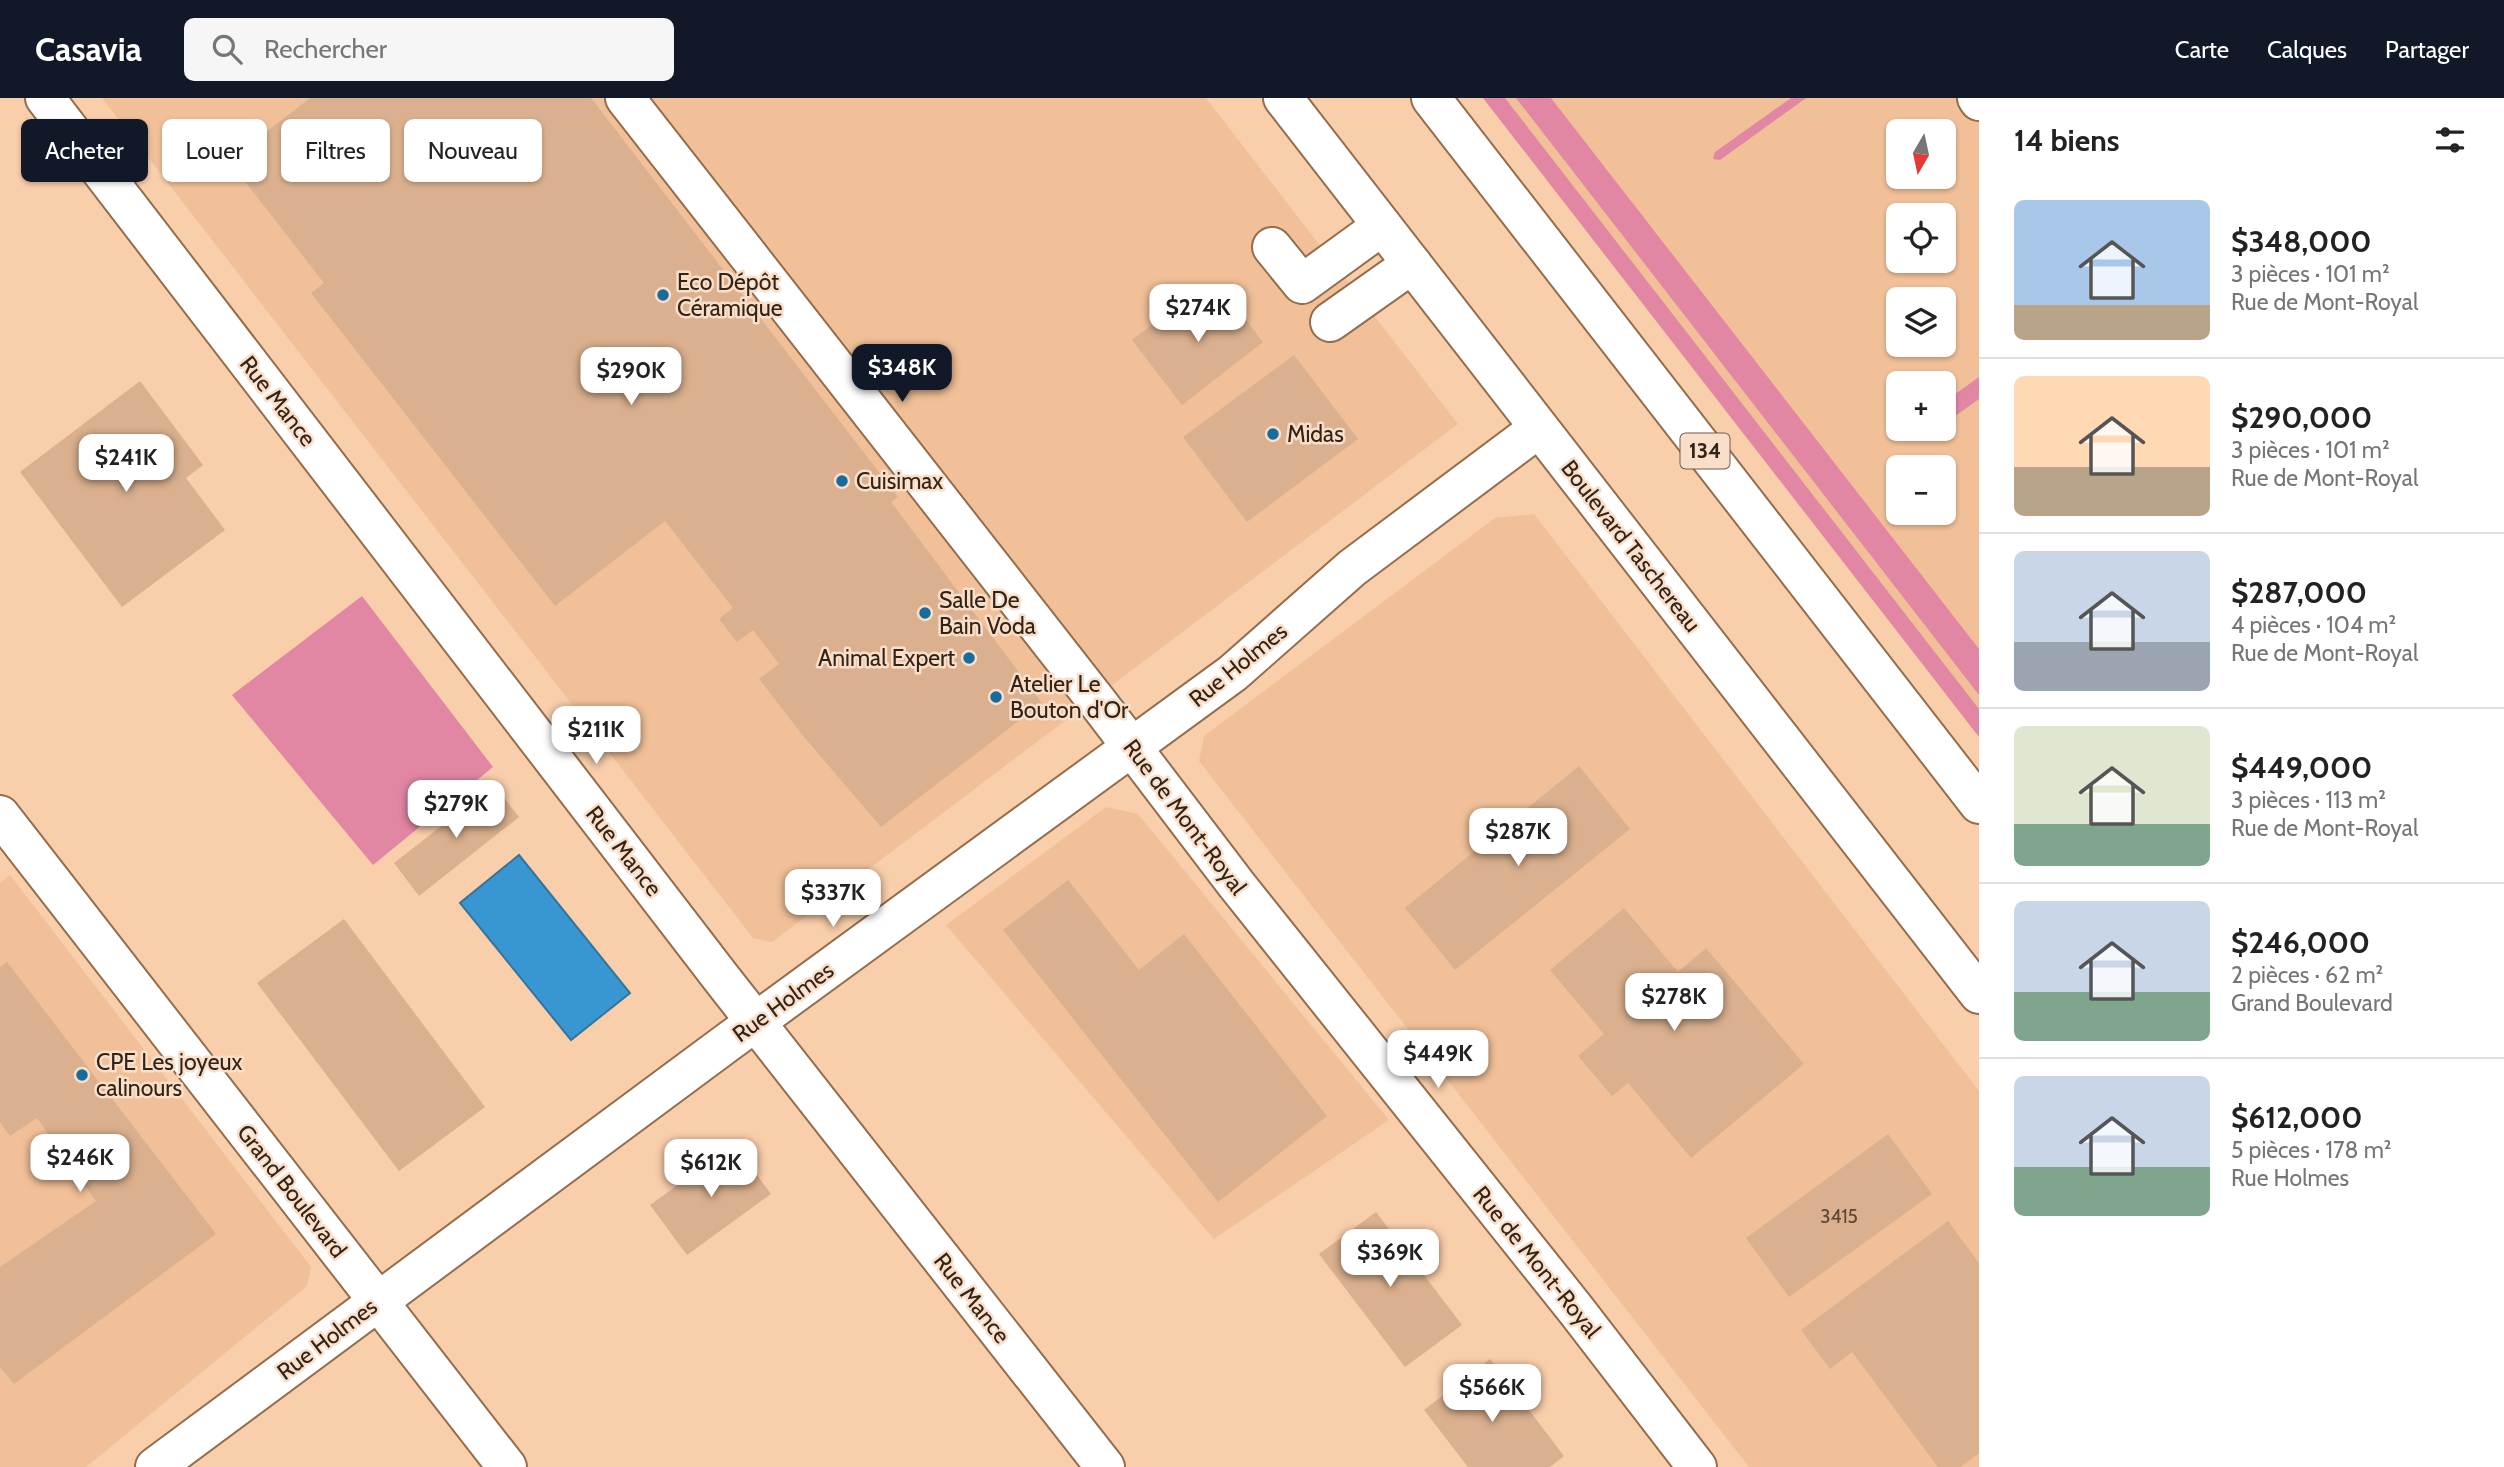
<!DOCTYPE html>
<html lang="fr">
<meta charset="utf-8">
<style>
:root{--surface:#fff;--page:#f6f6f6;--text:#222;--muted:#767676;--line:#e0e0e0;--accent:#111827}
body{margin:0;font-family:Cabin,sans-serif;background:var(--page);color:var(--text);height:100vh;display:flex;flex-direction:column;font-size:26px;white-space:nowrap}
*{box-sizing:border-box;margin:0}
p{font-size:23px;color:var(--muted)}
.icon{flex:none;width:38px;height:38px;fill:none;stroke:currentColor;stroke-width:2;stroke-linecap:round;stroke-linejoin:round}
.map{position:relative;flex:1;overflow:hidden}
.panel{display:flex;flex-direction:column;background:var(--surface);width:525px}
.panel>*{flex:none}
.top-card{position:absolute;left:21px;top:21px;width:665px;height:63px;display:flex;gap:14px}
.needle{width:46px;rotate:189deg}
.fabs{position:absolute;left:1886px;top:21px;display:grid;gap:14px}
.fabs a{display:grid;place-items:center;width:70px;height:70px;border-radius:10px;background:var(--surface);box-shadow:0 2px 5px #0004;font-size:35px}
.price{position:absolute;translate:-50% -60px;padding:0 16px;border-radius:14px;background:#fff;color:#222;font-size:23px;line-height:46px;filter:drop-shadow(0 2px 4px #0008)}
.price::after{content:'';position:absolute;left:50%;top:42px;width:21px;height:16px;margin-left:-10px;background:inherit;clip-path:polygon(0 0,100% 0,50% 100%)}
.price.on{background:var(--accent);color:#fff}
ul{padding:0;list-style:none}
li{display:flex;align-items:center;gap:21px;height:175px;padding:0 35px}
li+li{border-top:2px solid var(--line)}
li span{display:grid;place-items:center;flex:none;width:196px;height:140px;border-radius:10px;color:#555}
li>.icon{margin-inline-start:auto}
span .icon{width:84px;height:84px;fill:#fffc;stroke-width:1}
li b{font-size:30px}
h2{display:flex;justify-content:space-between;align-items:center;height:84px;padding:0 35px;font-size:30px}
.pill{padding:0 24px;border-radius:10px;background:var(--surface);box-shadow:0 2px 5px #0004;font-size:24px;line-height:63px}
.pill.on{background:var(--accent);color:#fff}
header{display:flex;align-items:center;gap:42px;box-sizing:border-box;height:98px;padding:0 35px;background:var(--accent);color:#fff}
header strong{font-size:33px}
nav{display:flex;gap:38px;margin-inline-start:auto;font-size:24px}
.search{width:490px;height:63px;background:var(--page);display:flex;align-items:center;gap:18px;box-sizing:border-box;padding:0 24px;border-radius:10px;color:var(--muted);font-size:26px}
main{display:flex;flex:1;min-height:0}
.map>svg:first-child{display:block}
.built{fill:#f1c098;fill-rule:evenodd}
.green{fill:#e287a3}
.water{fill:#3896d2;stroke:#367499;stroke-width:2}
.building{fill:#dab08e}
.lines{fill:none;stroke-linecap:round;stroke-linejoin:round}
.minor-casing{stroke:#936d4c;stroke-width:42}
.major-casing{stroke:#936d4c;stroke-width:42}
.minor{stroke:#fff;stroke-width:38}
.major{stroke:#fff;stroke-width:38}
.poi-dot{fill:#186c9d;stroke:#f9dfca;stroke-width:2.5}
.labels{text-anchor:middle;stroke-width:5;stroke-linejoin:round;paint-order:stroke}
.number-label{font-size:19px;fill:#5d4633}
.shield{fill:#f9dfca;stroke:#6e5b4b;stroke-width:2}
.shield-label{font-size:21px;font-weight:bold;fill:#332315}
.poi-label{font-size:23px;fill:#332315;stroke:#f9dfca;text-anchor:start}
.street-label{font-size:23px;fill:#332315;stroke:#f9dfca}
</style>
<header>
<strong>Casavia</strong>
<div class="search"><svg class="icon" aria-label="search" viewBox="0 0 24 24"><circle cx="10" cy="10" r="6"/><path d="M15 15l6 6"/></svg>Rechercher</div>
<nav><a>Carte</a><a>Calques</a><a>Partager</a></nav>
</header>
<main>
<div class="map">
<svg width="1979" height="1369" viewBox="0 0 1979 1369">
<rect width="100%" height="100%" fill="#f9ceab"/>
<g class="built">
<path d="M102 0H1206L1458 326 772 844 753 840Z"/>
<path d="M1501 0H1979V614ZM1899 33H1944V79H1899ZM1899 117H1944V163H1899ZM1899 201H1944V247H1899ZM1899 285H1944V331H1899ZM1899 369H1944V415H1899Z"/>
<path d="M1534 416 1979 993V1369H1749L1199 663 1204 638 1495 420Z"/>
<path d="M1106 709 1138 716 1389 1022 1214 1141 946 827Z"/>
<path d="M10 777 311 1169 307 1188 86 1369H0V785Z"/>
</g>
<g class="green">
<path d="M1483 0H1505L1979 611V639Z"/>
<path d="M1516 0H1551L1979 551V597Z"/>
<path d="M1791 0H1806L1720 62 1713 61 1715 54Z"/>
<path d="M1979 279V301L1944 326V304Z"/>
<path d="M362 498 493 669 373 767 232 597Z"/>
</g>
<path class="water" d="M519 757 630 895 571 942 460 805Z"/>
<g class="building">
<path d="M310 0H591L898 399 891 404 1042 605 881 729 804 639 759 581 779 566 753 532 737 544 719 521 733 510 665 423 555 508 311 195 324 185 229 63Z"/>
<path d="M1218 186 1263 244 1182 307 1132 242 1174 210 1179 217Z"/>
<path d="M1294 257 1358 341 1247 424 1183 339Z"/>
<path d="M140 283 203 367 186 380 225 432 122 509 20 374Z"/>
<path d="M1579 668 1630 731 1455 872 1405 810Z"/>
<path d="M494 687 519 719 419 798 394 765Z"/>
<path d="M1068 782 1139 872 1184 836 1327 1018 1218 1104 1003 832Z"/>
<path d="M1624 810 1678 874 1706 850 1804 966 1691 1060 1628 985 1612 998 1578 958 1604 936 1550 872Z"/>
<path d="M344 821 485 1009 399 1073 257 885Z"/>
<path d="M7 864 216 1136 14 1286 0 1269V1169L96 1103 37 1020 10 1038 0 1024V869Z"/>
<path d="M1888 1036 1932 1096 1789 1199 1746 1140Z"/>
<path d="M734 1046 771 1096 687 1157 650 1107Z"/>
<path d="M1376 1114 1462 1227 1405 1269 1319 1156Z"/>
<path d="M1948 1123 1979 1165V1355L1960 1369H1938L1852 1254 1830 1271 1801 1232Z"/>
<path d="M1490 1261 1564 1358 1550 1369H1468L1424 1312Z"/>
</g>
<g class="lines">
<g class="minor-casing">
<g id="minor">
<path d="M45 0 722 881 1105 1369"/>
<path d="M625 0 1099 606 1236 786 1576 1212 1697 1369"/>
<path d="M1977 0 1979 3"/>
<path d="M1272 149 1302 186 1382 128"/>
<path d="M1330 224 1412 166"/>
<path d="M0 717 507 1369"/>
<path d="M155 1369 728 944 1233 575 1352 470 1539 330"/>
</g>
</g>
<g class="major-casing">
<g id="major">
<path d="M1283 0 1979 896"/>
<path d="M1431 0 1979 706"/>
</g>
</g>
<use href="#minor" class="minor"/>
<use href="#major" class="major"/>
</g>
<g class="poi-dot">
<circle cx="663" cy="197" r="7"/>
<circle cx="1273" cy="336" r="7"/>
<circle cx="842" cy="383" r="7"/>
<circle cx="925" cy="515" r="7"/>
<circle cx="969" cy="560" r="7"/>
<circle cx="996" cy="599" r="7"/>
<circle cx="82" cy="977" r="7"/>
</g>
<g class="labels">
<g class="number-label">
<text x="1839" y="1125">3415</text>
</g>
<rect class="shield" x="1680.5" y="335.5" width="49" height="35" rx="5"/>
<g class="shield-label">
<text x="1705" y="360">134</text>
</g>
<g class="poi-label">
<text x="677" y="192">Eco Dépôt<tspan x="677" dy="26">Céramique</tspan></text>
<text x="1287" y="344">Midas</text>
<text x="856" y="391">Cuisimax</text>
<text x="939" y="510">Salle De<tspan x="939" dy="26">Bain Voda</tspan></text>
<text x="955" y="568" text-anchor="end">Animal Expert</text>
<text x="1010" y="594">Atelier Le<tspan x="1010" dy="26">Bouton d'Or</tspan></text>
<text x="96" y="972">CPE Les joyeux<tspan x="96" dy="26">calinours</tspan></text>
</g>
<g class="street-label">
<text transform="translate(278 303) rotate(52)" y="8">Rue Mance</text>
<text transform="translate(1631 448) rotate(52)" y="8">Boulevard Taschereau</text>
<text transform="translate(1238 567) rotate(-39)" y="8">Rue Holmes</text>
<text transform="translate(1185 719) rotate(53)" y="8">Rue de Mont-Royal</text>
<text transform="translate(624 753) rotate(52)" y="8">Rue Mance</text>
<text transform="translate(783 904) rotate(-36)" y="8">Rue Holmes</text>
<text transform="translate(292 1093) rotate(52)" y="8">Grand Boulevard</text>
<text transform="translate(1537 1164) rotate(51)" y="8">Rue de Mont-Royal</text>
<text transform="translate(972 1200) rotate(52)" y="8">Rue Mance</text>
<text transform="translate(327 1241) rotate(-37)" y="8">Rue Holmes</text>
</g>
</g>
</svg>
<div class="fabs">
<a><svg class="needle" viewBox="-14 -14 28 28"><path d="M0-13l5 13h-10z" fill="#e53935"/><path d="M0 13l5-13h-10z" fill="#767676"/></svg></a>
<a><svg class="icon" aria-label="locate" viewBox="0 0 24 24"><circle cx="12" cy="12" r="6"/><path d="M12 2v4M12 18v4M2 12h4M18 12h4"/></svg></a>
<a><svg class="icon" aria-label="layers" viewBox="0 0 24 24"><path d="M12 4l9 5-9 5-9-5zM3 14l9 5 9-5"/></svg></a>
<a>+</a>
<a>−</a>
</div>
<b class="price" style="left:1198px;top:246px">$274K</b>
<b class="price on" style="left:902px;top:306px">$348K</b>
<b class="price" style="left:631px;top:309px">$290K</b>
<b class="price" style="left:126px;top:396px">$241K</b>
<b class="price" style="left:596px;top:668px">$211K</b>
<b class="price" style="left:456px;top:742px">$279K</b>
<b class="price" style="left:1518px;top:770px">$287K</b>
<b class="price" style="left:833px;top:831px">$337K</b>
<b class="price" style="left:1674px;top:935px">$278K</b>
<b class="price" style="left:1438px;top:992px">$449K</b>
<b class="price" style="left:80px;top:1096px">$246K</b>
<b class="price" style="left:711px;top:1101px">$612K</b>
<b class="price" style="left:1390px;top:1191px">$369K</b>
<b class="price" style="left:1492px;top:1326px">$566K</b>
<div class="top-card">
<a class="pill on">Acheter</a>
<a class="pill">Louer</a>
<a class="pill">Filtres</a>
<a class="pill">Nouveau</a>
</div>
</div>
<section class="panel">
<h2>14 biens<svg class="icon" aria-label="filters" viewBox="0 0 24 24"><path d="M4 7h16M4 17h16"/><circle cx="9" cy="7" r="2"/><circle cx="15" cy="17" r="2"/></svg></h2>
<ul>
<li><span style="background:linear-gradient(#a9c7e8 75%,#b9a48a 0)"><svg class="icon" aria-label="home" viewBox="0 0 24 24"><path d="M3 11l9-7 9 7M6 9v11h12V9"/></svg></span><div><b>$348,000</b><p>3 pièces · 101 m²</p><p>Rue de Mont-Royal</p></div></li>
<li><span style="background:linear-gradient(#ffd9b3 65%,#b9a48a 0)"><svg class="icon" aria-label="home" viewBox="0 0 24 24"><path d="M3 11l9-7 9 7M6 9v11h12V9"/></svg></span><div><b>$290,000</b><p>3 pièces · 101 m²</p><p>Rue de Mont-Royal</p></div></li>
<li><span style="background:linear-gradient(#c9d6e8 65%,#9aa5b1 0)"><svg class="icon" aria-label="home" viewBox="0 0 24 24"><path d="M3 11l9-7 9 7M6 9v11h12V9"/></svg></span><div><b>$287,000</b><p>4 pièces · 104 m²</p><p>Rue de Mont-Royal</p></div></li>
<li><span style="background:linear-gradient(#dfe7d0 70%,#7fa58c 0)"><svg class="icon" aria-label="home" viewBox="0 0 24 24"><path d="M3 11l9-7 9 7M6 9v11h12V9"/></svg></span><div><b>$449,000</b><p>3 pièces · 113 m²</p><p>Rue de Mont-Royal</p></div></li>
<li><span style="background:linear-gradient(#c9d6e8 65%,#7fa58c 0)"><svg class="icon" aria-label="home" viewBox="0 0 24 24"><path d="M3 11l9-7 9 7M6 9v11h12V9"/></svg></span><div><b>$246,000</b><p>2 pièces · 62 m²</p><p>Grand Boulevard</p></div></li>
<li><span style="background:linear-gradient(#c9d6e8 65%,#7fa58c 0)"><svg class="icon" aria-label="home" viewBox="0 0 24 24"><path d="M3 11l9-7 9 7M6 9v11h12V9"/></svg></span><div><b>$612,000</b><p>5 pièces · 178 m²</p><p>Rue Holmes</p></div></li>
</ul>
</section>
</main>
